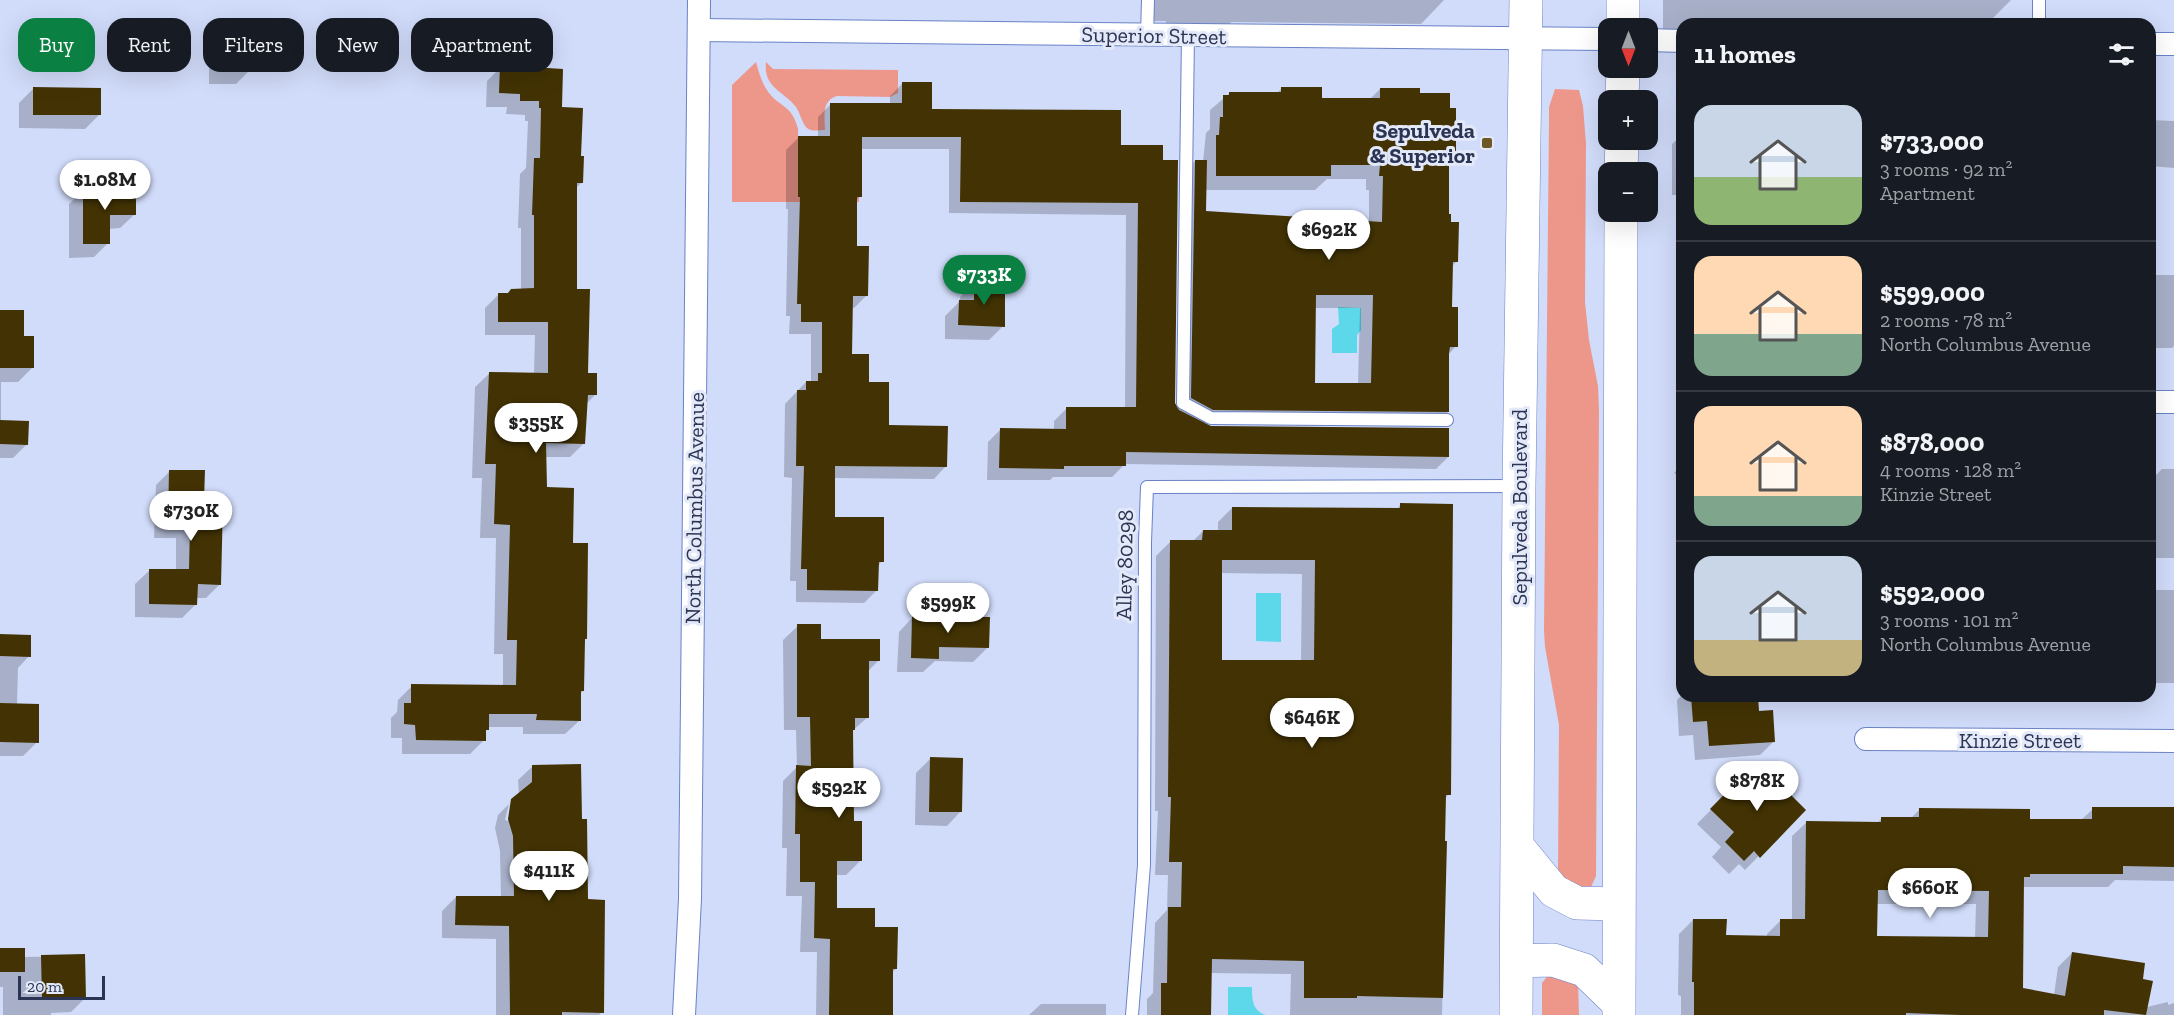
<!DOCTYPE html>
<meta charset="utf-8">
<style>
:root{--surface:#171b24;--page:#20242c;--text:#f1f3f6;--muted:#9ea1a6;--line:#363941;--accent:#0b8043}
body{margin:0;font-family:"Zilla Slab",serif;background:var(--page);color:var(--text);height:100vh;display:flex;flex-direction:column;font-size:22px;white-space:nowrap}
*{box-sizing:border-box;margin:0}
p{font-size:20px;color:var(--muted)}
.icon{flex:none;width:33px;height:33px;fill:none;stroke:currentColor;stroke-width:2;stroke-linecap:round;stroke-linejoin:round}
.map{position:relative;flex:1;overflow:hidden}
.details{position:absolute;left:1676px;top:18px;width:480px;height:684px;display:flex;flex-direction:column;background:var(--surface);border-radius:18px;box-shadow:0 6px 24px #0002}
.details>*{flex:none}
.guide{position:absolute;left:18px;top:18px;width:570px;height:54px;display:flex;gap:12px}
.needle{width:39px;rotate:180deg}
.tools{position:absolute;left:1598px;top:18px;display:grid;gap:12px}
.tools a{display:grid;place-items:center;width:60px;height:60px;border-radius:12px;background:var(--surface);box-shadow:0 6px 24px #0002;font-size:30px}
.scale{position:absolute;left:18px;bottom:15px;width:87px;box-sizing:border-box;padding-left:6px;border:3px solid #2b3553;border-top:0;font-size:16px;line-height:21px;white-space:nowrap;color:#2b3553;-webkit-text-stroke:4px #e4e9f9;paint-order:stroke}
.price{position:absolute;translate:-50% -51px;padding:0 14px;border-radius:21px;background:#fff;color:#222;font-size:20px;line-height:39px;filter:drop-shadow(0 2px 3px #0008)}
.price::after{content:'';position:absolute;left:50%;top:36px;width:18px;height:14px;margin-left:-9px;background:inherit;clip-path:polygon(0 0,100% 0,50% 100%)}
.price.selected{background:var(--accent);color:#fff}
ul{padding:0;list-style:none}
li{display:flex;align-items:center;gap:18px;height:150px;padding:0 18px}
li+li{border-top:2px solid var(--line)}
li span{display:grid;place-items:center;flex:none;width:168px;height:120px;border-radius:18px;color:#555}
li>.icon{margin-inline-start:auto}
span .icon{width:72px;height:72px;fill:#fffc;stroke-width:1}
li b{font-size:26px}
h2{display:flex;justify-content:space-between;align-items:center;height:72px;padding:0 18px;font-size:26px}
.pill{padding:0 21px;border-radius:18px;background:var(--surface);box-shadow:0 6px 24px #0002;font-size:21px;line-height:54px}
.pill.selected{background:var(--accent);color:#fff}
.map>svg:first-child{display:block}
.green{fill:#ed978b}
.water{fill:#5dd8ea}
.shadow{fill:#0003;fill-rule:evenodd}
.building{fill:#433304;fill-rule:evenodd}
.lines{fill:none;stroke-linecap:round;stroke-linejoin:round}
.service-casing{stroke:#6a82c6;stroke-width:14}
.minor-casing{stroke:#6a82c6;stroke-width:24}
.primary-casing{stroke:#6a82c6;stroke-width:34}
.service{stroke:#fff;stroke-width:12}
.minor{stroke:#fff;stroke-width:22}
.primary{stroke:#fff;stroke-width:33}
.poi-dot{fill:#6c5927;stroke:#e4e9f9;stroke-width:2}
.labels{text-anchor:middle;stroke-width:6;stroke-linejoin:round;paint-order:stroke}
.street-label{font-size:22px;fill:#2b3553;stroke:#e4e9f9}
.poi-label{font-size:22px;font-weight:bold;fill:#2b3553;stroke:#e4e9f9;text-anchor:end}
</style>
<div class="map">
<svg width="2174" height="1015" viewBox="0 0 2174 1015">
<rect width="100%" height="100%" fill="#d1dcfa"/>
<g class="green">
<path d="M756 62C759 73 762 84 769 93 782 109 792 105 798 129V197H859V202H732V85Z"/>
<path d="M766 62 773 69 898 70V93L890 97 837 96C821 101 825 116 825 130 820 130 811 132 807 128 802 123 800 113 796 107 784 91 763 88 766 62Z"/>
<path d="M1555 89 1579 90 1583 106 1586 144 1585 302 1589 340 1598 386 1599 411 1596 876 1591 887 1584 892 1558 874 1559 725 1545 647 1544 631 1549 120V107Z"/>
<path d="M1549 974 1578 983 1579 1015H1542V983Z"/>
</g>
<g class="water">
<path d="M1338 307 1361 308V330L1357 335V353H1332V329L1339 324Z"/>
<path d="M1256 593H1281V642L1256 641Z"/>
<path d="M1228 987H1252C1252 1001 1253 1011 1266 1015H1228Z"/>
</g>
<g class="shadow">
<path d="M1146 0H1444L1421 24 1231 22 1229 25H1165L1166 21H1146Z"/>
<path d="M1663 0H2011L1987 24H1682V30H1663Z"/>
<path d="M223 36 250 70 236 84H209V50Z"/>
<path d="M501 67 560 109 579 157 582 182 576 188V290L587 374 595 395 586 404 584 443 570 457H545V489L571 544 583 641V691L580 694V720L565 734H523V727H488L484 733V740L470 754H402V738H391V718L397 712 398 700 412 686 503 687V654H494L496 538H480L482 478H472L475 387 490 373 534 374 535 335H485V308L499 294H508L521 290V228H518L520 174 526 168 528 121H525V115L506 114 507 107H486L487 81Z"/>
<path d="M902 84 930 110 1119 147H1162L1173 403 1178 411 1181 176 1195 161 1203 162 1206 133 1210 129V110L1230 93H1277L1282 88 1320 99H1370L1380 89 1419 94 1454 156 1448 163V216L1457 261 1451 267 1450 309 1456 346 1449 354 1448 412 1434 426 1202 423 1211 428 1448 457 1436 469 1125 464 1112 477H1053L1050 480H987L988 442 1000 430 1054 431V421L1066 409H1125L1126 215 949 213V149H860V196L856 201 855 247 867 295 854 308H851L850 356 868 383 887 427 946 466 934 479 834 478 833 518 882 561 877 567V590L864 603 796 602V581H790L792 478 784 477 785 404 806 382H811V334H789L790 316H786L788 209H786V150L799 137H818V117L830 105H890V96ZM1327 179H1366V190H1369V222L1204 213 1205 190H1315ZM1314 308H1360L1358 385 1314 384Z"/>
<path d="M33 89 99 115 85 129 19 128V103Z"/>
<path d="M2150 120 2174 121V168L2150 166Z"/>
<path d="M1682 135V195H1672V144Z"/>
<path d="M84 190 135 214 120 228 108 229V243L94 257 69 258V204Z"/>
<path d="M2150 275H2174V346L2172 348H2150Z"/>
<path d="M975 283 1003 326 989 340 945 339V316L960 301V297Z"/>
<path d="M0 311 22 337 32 368 18 382H1V422L27 444 13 458H0Z"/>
<path d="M1682 465V478L1674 473Z"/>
<path d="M2162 469H2174V558H2151L2150 481Z"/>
<path d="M170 471 203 502 220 584 206 598H196V604L182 618 135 617V584L150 570 176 571V538H154L156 485Z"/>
<path d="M1401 504 1449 794 1444 799V843H1446L1442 1015H1290L1291 974 1210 973 1209 1015H1147V999L1153 993 1155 923 1167 910 1168 875H1155L1158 811H1155L1156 556 1170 542H1192L1203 531H1218V522L1232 508 1396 510ZM1221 573 1302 574 1301 662 1221 661Z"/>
<rect x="2150" y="590" width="24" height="93"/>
<path d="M913 617 987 648 973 662 935 661 923 672H897L899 632Z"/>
<path d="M798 626 820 640 878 661 868 671V717L852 731V822L860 861 846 875H835V909L874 928 896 969 891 973V1015H816L817 952H800L802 896H786L787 848H782L783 781 797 767 796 730H784L783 640Z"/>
<path d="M0 636 29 656 18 668 17 705 37 742 23 756H0Z"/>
<path d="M1682 695 1757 696 1758 713 1774 741 1760 755 1695 760 1693 735 1679 736 1677 700Z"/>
<path d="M930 759 961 811 947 826 915 825 916 773Z"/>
<path d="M1757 763 1804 810 1745 870 1739 864 1729 874 1712 857 1721 847 1697 824Z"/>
<path d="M533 766 580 821 586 901 602 1012 599 1015H496V939L442 938V911L456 897H501L500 851 495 828 498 815 509 804 505 820 508 821 513 801 519 795 518 780Z"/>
<path d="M2174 808V881L2115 880 2108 887H2023L2022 990 2054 995 2058 967 2072 953 2141 980 2147 1007 2168 1002V1005L2174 1003V1015H1681V996L1678 995 1679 934 1693 920 1725 936 1767 937V934L1781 920H1792V836L1807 822 1877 823 1882 818H1911L1920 809 2029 821H2080L2093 809ZM1876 904H1976L1975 938 1875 937Z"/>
<path d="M0 949 24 957 84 956 85 998 71 1012 51 1013V1015H3V987H0Z"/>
<path d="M1041 1004H1106V1015H1029Z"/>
</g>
<g class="building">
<rect x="223" y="35" width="29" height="35"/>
<path d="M500 65 563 69 562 107 583 108 581 156H584L583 183H577V289H590L588 373H597V395H588L585 444 546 443 547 487 574 488 573 543H588L587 639H585L584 691H581V721L536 720 537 714H489V730H486V741L416 740 415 725 404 724V703H411V684L516 685 517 640H507L510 525 494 524 496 464H485L489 372 548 373V322H498V293H508L511 289 534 288V215H532L534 158H540L541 108H539V101H520V94L499 93Z"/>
<path d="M902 82H932V109L1121 110V145H1163V160H1178L1175 403 1179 410 1211 426 1449 428V457L1126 452V466H1064V469L999 468 1000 428 1066 429V407H1136L1138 203 960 202 961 137H862V197H857V246H869L868 296H853L852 354H869V382H889V425L948 426 947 467 835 466V517H884V562H879L878 591 807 590V569H801L804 466H796L797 390H806V381H818V373H822V322H801V304H797L800 197H798V136H830V103H902Z"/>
<path d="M33 87 101 88V115H33Z"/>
<path d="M1281 87H1322V98H1380V88H1420V93H1450V108H1456V157H1449V214H1451V222H1459L1458 262H1453L1452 307H1458V347H1450L1449 353V412L1213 410 1191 398 1195 160H1207L1206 211 1382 222 1383 176H1379L1380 165H1331V176H1216V135H1219L1220 117H1223V95H1229V92H1281ZM1316 295H1373L1371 383H1315Z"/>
<path d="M83 188H136V215H110V244H83Z"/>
<path d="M974 282H1005V327L958 325 959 300H974Z"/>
<path d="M0 310H24V336H34V368H0Z"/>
<path d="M0 420 29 421 28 445 0 444Z"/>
<path d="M169 470H205L204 501 223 503 221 585 198 584 197 605 149 604V569H189L190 525 168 524Z"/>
<path d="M1400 503 1453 504 1451 795H1446L1445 841H1447L1443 998 1357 996V998H1304V961L1212 959 1211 1015H1161V983H1167L1168 907H1181L1182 862H1169L1171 797H1168L1170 540H1202L1203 530H1232V507L1400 508ZM1222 560H1315L1314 660H1222Z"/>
<path d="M912 616 990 617 989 648 939 647V659L911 658Z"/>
<path d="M797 624H821V639H880V661H869V718H855V730H853L854 821H862V861H837V908H875V927H898L897 969H893V1015H829L830 939 814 938 815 882H800V834H795L796 765 811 766 810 717H797Z"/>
<path d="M0 634 31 635V657L0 656Z"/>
<path d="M1691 696H1758L1759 711 1773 710 1775 742 1709 746 1707 721 1693 722Z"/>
<path d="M0 703 39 704V743L0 742Z"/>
<path d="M930 757 963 758 962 812H929Z"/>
<path d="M1757 761 1806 810 1760 858 1754 851 1744 861 1725 842 1734 832 1710 809Z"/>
<path d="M581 764 582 819H587L588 899 605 900 604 1013 562 1012V1015H510L509 926 455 925 456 896H514L513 836 508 819 511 799 532 782V765Z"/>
<path d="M2092 807H2174V867L2123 866V874H2030V877H2024L2023 988 2065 996 2072 952 2145 963 2143 979 2153 981 2146 1015 2104 1010V1015H1960L1906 1013V1015H1694V982H1692L1693 919H1727L1726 935 1780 936V919H1805L1806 821 1881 822V817H1919V808L2030 809V819H2092ZM1878 890 1989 891 1988 937 1877 936Z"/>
<rect x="0" y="948" width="25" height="24"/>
<path d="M85 954 86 999 42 1000 41 955Z"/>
</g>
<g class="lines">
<g class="service-casing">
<g id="service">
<path d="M2039 24V0"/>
<path d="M1147 35 1148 0"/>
<path d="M1188 35 1183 403 1211 418 1447 420"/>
<path d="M1132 1015 1144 865 1145 542 1147 487 1517 486"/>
</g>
</g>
<g class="minor-casing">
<g id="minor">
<path d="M699 30 1608 39"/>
<path d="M1647 40 1682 41"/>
<path d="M2150 44H2174"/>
<path d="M2150 402H2174"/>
<path d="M1866 739 2174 741"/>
<path d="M684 1015 690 899 699 0"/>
</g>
</g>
<g class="primary-casing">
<g id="primary">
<path d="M1623 28V0"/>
<path d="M1622 100 1623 68"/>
<path d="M1621 172 1622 140"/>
<path d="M1518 847 1554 891 1577 903 1618 904"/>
<path d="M1517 961 1553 960 1584 970 1618 1003"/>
<path d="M1516 1015 1519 486 1526 0"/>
<path d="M1619 1015 1621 212"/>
</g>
</g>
<use href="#service" class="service"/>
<use href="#minor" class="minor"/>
<use href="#primary" class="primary"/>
</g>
<rect class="poi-dot" x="1481" y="137" width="12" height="12" rx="3"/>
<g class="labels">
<g class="street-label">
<text transform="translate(1154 35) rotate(1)" y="8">Superior Street</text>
<text transform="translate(1519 507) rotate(-90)" y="8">Sepulveda Boulevard</text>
<text transform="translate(694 508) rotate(-89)" y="8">North Columbus Avenue</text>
<text transform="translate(1124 565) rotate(-89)" y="8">Alley 80298</text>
<text x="2020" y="748">Kinzie Street</text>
</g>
<g class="poi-label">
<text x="1475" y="138">Sepulveda<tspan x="1475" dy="25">&amp; Superior</tspan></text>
</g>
</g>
</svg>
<div class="tools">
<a><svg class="needle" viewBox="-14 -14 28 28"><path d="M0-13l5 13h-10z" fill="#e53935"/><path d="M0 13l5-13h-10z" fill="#9ea1a6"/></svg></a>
<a>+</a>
<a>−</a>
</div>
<div class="scale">20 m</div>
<b class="price" style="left:105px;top:211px">$1.08M</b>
<b class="price" style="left:1329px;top:261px">$692K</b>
<b class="price selected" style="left:984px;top:306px">$733K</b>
<b class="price" style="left:536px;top:454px">$355K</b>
<b class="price" style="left:191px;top:542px">$730K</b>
<b class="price" style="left:948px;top:634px">$599K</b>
<b class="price" style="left:1312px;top:749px">$646K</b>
<b class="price" style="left:1757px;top:812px">$878K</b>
<b class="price" style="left:839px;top:819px">$592K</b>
<b class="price" style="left:549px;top:902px">$411K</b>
<b class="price" style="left:1930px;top:919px">$660K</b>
<div class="guide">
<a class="pill selected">Buy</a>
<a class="pill">Rent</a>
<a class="pill">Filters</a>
<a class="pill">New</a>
<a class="pill">Apartment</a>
</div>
<section class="details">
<h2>11 homes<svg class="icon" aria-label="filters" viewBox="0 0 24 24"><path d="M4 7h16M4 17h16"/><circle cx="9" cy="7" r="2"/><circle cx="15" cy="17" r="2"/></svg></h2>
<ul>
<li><span style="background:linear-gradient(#c9d6e8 60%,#8fb573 0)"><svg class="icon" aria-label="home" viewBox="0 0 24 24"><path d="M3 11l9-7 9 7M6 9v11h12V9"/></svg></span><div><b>$733,000</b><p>3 rooms · 92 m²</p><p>Apartment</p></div></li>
<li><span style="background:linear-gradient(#ffd9b3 65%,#7fa58c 0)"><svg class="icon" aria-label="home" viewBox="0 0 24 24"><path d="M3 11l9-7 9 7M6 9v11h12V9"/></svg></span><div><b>$599,000</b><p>2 rooms · 78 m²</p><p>North Columbus Avenue</p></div></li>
<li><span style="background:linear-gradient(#ffd9b3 75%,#7fa58c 0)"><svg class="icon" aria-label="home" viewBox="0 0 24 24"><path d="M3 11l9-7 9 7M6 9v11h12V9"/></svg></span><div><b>$878,000</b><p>4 rooms · 128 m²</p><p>Kinzie Street</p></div></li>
<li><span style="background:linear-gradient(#c9d6e8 70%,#c2b280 0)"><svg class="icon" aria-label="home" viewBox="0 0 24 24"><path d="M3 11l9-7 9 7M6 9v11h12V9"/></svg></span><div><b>$592,000</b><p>3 rooms · 101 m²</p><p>North Columbus Avenue</p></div></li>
</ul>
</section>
</div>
